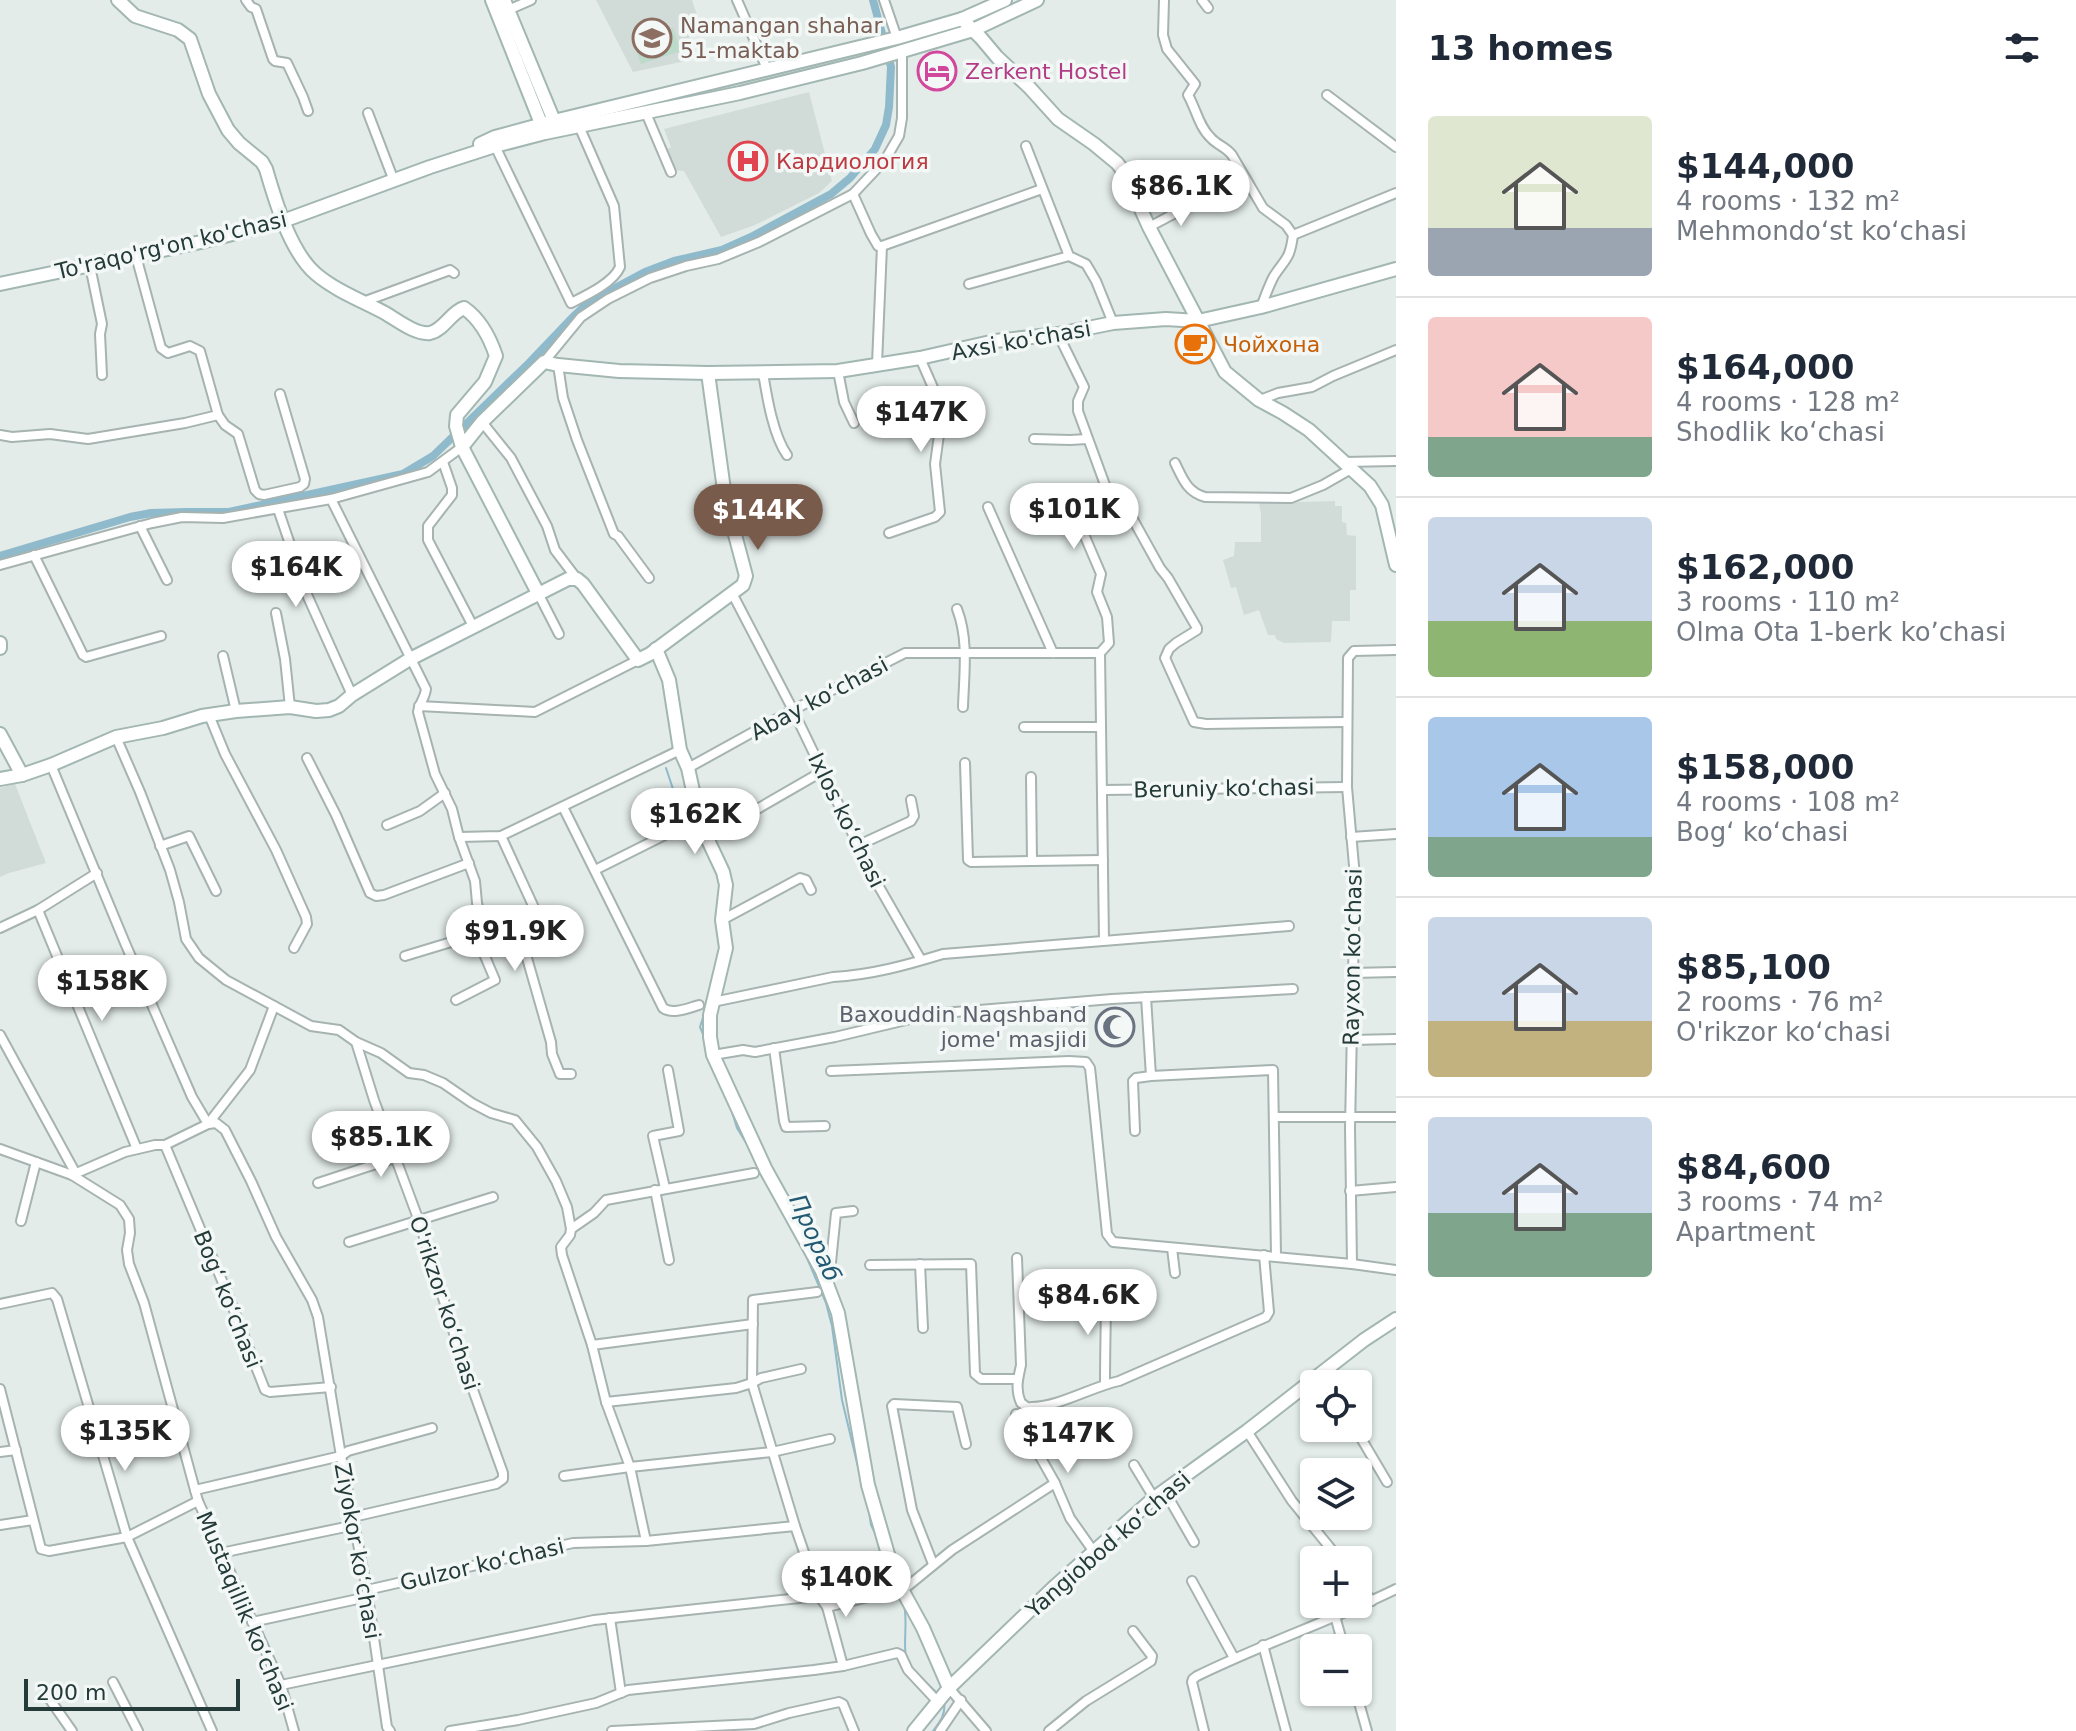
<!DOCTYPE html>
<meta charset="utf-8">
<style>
:root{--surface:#fff;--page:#f2f2f3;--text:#1f2937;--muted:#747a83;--line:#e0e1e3;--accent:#795b4c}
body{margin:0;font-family:"DejaVu Sans",sans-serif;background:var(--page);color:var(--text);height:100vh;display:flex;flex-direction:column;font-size:30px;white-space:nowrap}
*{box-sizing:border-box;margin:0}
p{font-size:26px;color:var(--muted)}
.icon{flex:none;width:44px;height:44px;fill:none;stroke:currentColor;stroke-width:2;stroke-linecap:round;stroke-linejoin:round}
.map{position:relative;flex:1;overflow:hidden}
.sheet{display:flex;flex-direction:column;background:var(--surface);width:680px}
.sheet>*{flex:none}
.buttons{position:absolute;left:1300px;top:1370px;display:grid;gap:16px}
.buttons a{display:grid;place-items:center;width:72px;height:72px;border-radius:8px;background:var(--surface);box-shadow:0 2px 6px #0004;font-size:40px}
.scale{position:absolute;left:24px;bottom:20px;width:216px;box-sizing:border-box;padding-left:8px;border:4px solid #243b39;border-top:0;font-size:22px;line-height:28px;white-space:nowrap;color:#243b39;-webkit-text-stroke:6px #f3f8f6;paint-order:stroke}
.price{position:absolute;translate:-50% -68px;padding:0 18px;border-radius:28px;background:#fff;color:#222;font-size:26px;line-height:52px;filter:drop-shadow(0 2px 4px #0008)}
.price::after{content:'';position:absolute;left:50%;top:48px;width:24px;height:18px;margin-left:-12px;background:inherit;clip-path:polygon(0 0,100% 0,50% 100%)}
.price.active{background:var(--accent);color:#fff}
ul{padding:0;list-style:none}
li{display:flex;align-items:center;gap:24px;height:200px;padding:0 32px}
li+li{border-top:2px solid var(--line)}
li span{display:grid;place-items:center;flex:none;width:224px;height:160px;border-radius:8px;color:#555}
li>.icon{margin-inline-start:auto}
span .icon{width:96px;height:96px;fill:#fffc;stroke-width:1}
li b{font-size:34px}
h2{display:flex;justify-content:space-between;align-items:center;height:96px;padding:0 32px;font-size:34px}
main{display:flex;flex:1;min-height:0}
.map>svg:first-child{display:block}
.built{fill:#d1dbd8}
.pitch{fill:#bddbca}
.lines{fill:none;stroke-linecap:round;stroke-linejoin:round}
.stream{stroke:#8fbacc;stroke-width:2}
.canal{stroke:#8fbacc;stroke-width:8}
.street-casing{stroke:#a6b3b1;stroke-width:12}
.secondary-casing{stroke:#a2b6b2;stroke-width:16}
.street{stroke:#fff;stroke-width:8}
.secondary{stroke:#fff;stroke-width:12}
.labels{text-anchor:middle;stroke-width:7;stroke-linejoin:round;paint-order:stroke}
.education-label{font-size:22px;fill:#785e54;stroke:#f3f8f6;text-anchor:start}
.hotel-label{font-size:22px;fill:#b23c85;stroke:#f3f8f6;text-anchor:start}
.health-label{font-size:22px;fill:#be3a42;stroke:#f3f8f6;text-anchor:start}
.street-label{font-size:22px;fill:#243b39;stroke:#f3f8f6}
.food-label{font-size:22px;fill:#c56008;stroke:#f3f8f6;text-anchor:start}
.worship-label{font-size:22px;fill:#5b616d;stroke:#f3f8f6;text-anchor:end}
.water-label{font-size:24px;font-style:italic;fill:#235a73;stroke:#f3f8f6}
</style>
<main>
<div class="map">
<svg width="1396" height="1731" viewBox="0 0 1396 1731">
<rect width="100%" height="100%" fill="#e3ece9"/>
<g class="built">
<path d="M596 0H692L699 21 686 25 695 59 633 72Z"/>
<path d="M809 92 832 181 819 193 755 225 721 237 684 171 674 170 664 151 671 147 664 129Z"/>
<path d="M1335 501V506H1342V522L1346 523 1347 535 1356 536V590H1350V621H1332L1331 642 1284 643 1276 639 1275 635H1268L1259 610 1244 615 1236 587 1231 588 1223 560 1234 556 1235 542H1261V514L1259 503Z"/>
<path d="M15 784 46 863 9 873 0 877V788Z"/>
</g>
<path class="pitch" d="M673 28 681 51 641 64 633 42Z"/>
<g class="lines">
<g class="stream">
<path d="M666 768 683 819 688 824 697 827"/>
<path d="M705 1011 700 1027 705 1039"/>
<path d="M732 1112 737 1128 748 1146"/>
<path d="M805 1253 826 1303 832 1326 842 1400 859 1471"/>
<path d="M868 1504 871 1525 877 1537"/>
<path d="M904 1605C908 1623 903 1640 906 1658"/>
<path d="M921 1678 937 1693"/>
<path d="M933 1731C941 1721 946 1714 944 1700"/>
</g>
<path class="canal" d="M0 556 130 517 151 513 186 512H229L403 474 433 456 529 363 572 318 589 302 645 272 674 261 722 250 751 237 831 194 850 178 875 149 886 125 889 107 891 67 873 0"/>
<g class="street-casing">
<g id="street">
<path d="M246 0 251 7 256 9 273 59 275 61 287 63 303 97 308 111"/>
<path d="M737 0 768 71"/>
<path d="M884 0 897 38"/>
<path d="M1164 0 1163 35 1167 49 1195 84 1188 95C1196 109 1199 127 1211 138 1217 145 1226 147 1232 155L1263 208 1286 225 1293 235C1290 259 1286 258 1274 276 1269 285 1265 297 1261 307"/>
<path d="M1202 0 1208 8"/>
<path d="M508 10 531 0"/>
<path d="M1327 95 1396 147"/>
<path d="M368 113 394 181"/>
<path d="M646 113 671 172"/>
<path d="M495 146 571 303C587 295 613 283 620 267L614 206 579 126"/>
<path d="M1026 146 1069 256 1086 264 1096 281 1113 323"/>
<path d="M853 194 871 234 878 246H882L1042 189"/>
<path d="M1149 227 1198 201"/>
<path d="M1293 235 1396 193"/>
<path d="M136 256 161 348 168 353 190 346 200 351 218 415 225 425 238 434 255 490 259 494 264 495 300 487 304 484 305 479 280 394"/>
<path d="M90 266 102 324 100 334 102 375"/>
<path d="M969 284 1069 256"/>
<path d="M363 302 450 270 454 273"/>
<path d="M1058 334 1084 387 1078 401V411L1112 504 1125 505 1160 568 1168 578 1197 628V630L1176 643 1169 649 1165 658 1194 722 1206 724 1346 722"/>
<path d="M544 362 581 317 608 299 650 278 686 266 718 259 759 242 853 194 885 160 899 136 902 118V51"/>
<path d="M877 364 882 246"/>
<path d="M558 365 563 398 577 440 614 534 618 536 649 578"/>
<path d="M838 371 844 402 854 423"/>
<path d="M763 373C767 397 773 435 787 455"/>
<path d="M1260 400 1278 393 1312 387 1333 376 1396 350"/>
<path d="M482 422 511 458 547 526 555 550 577 579"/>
<path d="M0 435 12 437 50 434 88 439 185 423 218 415"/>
<path d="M1034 439 1070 440 1087 439"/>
<path d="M443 462 452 488V495L428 526V540L474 628"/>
<path d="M1344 462 1396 461"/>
<path d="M1175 463C1183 479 1187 492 1205 497L1291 498 1323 485 1351 469"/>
<path d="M331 499 426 689C425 698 419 704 418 712L435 774 452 809 459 837 475 881 477 903 484 932 512 926 519 930 551 1042 552 1054 560 1074H571"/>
<path d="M988 507 1053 653"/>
<path d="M278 509 308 597 352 695"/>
<path d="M140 526 167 580"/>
<path d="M889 533 935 517 940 512 935 464 941 420 938 399 920 358"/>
<path d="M34 555 83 655 86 657 161 636"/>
<path d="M0 565 152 523 182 517 223 518 331 499 428 472 462 447"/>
<path d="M732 593 793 710 874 878 921 960"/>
<path d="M539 595 559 634"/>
<path d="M957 609C969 640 964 674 963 707"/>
<path d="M276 613 285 659 290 707"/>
<path d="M1396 650 1354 651 1348 658 1347 787 1355 877 1350 1128 1352 1264 1396 1270"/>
<path d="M1100 653 1104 940"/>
<path d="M1100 653 1109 643 1107 617 1097 592 1101 574 1077 518 1081 513 1112 504"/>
<path d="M223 656 236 711"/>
<path d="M419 706 535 712 638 660"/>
<path d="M209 715 225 754 276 850 306 917 307 924 294 948"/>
<path d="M1024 727H1101"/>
<path d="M116 737 140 792 170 870 179 902 186 939 199 958 226 980 311 1026 339 1030 356 1042 381 1053 409 1073 424 1075 443 1083 472 1103 491 1113 515 1120 537 1147 556 1181 567 1207 571 1229 594 1213 606 1200 754 1173"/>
<path d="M307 758 336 815 370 893 376 896 384 895 469 863"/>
<path d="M965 763 968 860 971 862 1032 861"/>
<path d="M51 765 125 943 192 1097 208 1124"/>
<path d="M688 768 793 710 905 653H1100"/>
<path d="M1031 777 1032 861 1103 860"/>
<path d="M1102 790 1347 787"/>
<path d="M563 807 663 1008C673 1015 688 1008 699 1005"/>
<path d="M387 825 420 811 445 793"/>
<path d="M501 836 536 912"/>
<path d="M459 837 501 836 680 750"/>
<path d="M1351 837 1396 834"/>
<path d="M707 838 823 771"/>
<path d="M859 845 911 821 914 816 911 800"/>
<path d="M160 846 189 836 216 891"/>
<path d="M595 870 669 833"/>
<path d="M38 910 137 1149"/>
<path d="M722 920 800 878 806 880 811 890"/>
<path d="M0 928 38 910 97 873"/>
<path d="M405 956 481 933"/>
<path d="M1352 973 1396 972"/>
<path d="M1146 997 1151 1076 1273 1070 1276 1256"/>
<path d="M456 1000 495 980 476 935"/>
<path d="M713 1002 833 977C871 975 907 965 943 954L1289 926"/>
<path d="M0 1035 76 1174"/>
<path d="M1351 1040 1396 1039"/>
<path d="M774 1048 784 1121 786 1127 825 1126"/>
<path d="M713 1055 743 1050 755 1052 835 1037 931 1014 1112 999 1293 989"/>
<path d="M831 1071 1069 1061 1086 1062 1090 1068 1091 1077 1107 1234 1113 1242 1352 1264"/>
<path d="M1274 1117H1396"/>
<path d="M208 1124 216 1123 225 1130 251 1181 276 1237 312 1300 318 1317 341 1456 367 1590 387 1727 390 1731"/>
<path d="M1135 1131 1133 1081 1136 1078 1151 1076"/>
<path d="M165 1145 228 1295 265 1390 270 1392 331 1387"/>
<path d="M0 1149 72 1175 120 1205 129 1219 130 1233 127 1250 129 1264 144 1303 198 1501 281 1685 294 1731"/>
<path d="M72 1175 125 1152 155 1145H165L208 1124 250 1070 274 1006"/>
<path d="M318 1183 434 1145"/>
<path d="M665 1188 653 1136 679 1131 668 1070"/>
<path d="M655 1190 669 1260"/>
<path d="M1350 1191 1396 1187"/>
<path d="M21 1221 36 1162"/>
<path d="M571 1229 570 1235 561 1247 562 1255 592 1345"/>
<path d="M349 1242 493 1197"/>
<path d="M1172 1248 1175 1273"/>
<path d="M1017 1258 1021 1365C1018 1379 1015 1389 1021 1403 1026 1406 1026 1408 1032 1407 1061 1406 1091 1387 1119 1381L1266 1317 1269 1312 1264 1255"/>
<path d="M920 1264 923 1328"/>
<path d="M870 1265 971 1264 975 1374 981 1379H1017"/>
<path d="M829 1282 836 1213 853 1211"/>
<path d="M0 1304 52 1293 57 1299 127 1537 212 1731"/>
<path d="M1322 1373 1329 1384"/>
<path d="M1105 1384C1105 1352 1106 1321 1106 1290"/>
<path d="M0 1389 41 1549 49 1551 127 1537 198 1501"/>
<path d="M606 1402 736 1388 752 1383 761 1378 801 1369"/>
<path d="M1016 1414 1055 1483 1070 1518 1094 1552"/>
<path d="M1355 1428 1387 1482"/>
<path d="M1247 1431 1292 1501 1340 1560"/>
<path d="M0 1452 16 1450"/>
<path d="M1134 1465 1154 1498"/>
<path d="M564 1476 630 1467 772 1452 830 1439"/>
<path d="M195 1490 341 1456 348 1451 432 1428"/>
<path d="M1164 1490 1194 1542"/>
<path d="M353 1517 496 1484 503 1479V1473L464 1365 419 1221 374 1100 356 1042"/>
<path d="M0 1525 33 1520"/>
<path d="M795 1526 819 1596 827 1607 889 1592"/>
<path d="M646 1541 630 1467 606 1402 592 1345 753 1324"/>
<path d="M221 1553 355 1525"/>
<path d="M933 1564 912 1510 892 1406 894 1404 957 1407 966 1444"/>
<path d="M1192 1581 1234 1658"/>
<path d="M1358 1584 1372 1601"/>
<path d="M367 1590 573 1543 646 1541 795 1526 752 1383 753 1300 817 1292"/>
<path d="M903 1590 952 1550 1055 1483"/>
<path d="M827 1607 843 1666"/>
<path d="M1335 1616 1344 1648"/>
<path d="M610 1618 621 1693"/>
<path d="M252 1622 367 1597"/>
<path d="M1263 1645 1286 1731"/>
<path d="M113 1682 138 1731"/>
<path d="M281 1685 594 1620 819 1596"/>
<path d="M949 1688 986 1731"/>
<path d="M1356 1692 1367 1731"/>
<path d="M46 1694 72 1731"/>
<path d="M450 1731 518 1720 596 1703 628 1690 814 1670 843 1666 897 1653 901 1655 908 1670 937 1701"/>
<path d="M612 1731 754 1724 789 1713 839 1702 843 1704 854 1731"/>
<path d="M940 1731 961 1700"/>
<path d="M1049 1731 1086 1701 1151 1661 1152 1656 1133 1631"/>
<path d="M1204 1731 1192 1682 1193 1679 1197 1676C1262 1644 1331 1621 1396 1589"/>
</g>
</g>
<g class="secondary-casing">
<g id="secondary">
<path d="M118 0 135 16 178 30 190 39 209 94 228 130 239 143 262 162 266 169C275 200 290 252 316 274 336 291 363 301 385 313 397 320 416 335 430 333 444 330 451 312 464 308 480 319 490 338 496 356L485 382 457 415 456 426 462 447 539 595"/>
<path d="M492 0 544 131"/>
<path d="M504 0 557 128"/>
<path d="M962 19 981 38 997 57 1029 87 1058 119 1094 144 1117 163 1124 172 1149 227 1225 372 1259 400 1283 413 1309 430 1370 486 1382 505 1396 565"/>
<path d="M480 144 495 137 554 121 897 38 962 19 1005 0"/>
<path d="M0 284 201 242 283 221 430 167 495 146 545 133 740 93 862 63 973 30 1037 0"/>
<path d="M462 447 482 422 544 362 558 365 619 371 708 373 838 371 920 358 995 341 1058 334 1113 323 1166 319 1198 321 1261 307 1396 269"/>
<path d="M0 643V648"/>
<path d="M656 649 669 680 680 750 688 768 700 823 723 872 726 885 722 920 726 948 710 1015V1037L713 1055 766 1170 822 1271 838 1313 868 1485 894 1575 923 1628 949 1688"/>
<path d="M0 734 22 775"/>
<path d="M0 779 22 775 51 765 116 737 163 728 202 716 236 711 290 707 316 711 329 710 339 706 352 695 410 659 568 579H577L583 584 638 660 650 654 743 585 746 576 725 497 708 373"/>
<path d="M914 1731 949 1688 1053 1588 1154 1498 1247 1431 1364 1340 1396 1319"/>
</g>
</g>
<use href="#street" class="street"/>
<use href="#secondary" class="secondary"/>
</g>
<defs>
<g id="school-ring" transform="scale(2)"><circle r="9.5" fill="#f3f8f6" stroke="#8d6e63" stroke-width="1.5"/><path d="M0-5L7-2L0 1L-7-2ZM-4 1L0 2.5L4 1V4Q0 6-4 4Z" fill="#8d6e63"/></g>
<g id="hotel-ring" transform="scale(2)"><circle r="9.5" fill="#f3f8f6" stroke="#d1479c" stroke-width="1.5"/><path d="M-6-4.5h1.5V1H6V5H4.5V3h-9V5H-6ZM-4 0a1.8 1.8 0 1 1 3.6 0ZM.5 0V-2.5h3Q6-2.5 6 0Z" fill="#d1479c"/></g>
<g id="hospital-ring" transform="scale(2)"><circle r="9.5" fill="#f3f8f6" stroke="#e0444e" stroke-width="1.5"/><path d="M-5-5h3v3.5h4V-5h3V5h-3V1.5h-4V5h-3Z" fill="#e0444e"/></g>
<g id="cafe-ring" transform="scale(2)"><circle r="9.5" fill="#f3f8f6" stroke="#e8710a" stroke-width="1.5"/><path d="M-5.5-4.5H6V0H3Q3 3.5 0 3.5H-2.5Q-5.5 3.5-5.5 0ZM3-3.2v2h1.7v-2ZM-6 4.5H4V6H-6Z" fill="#e8710a"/></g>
<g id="mosque-ring" transform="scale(2)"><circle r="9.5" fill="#f3f8f6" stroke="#6b7280" stroke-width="1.5"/><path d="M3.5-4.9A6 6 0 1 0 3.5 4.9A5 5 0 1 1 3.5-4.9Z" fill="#6b7280"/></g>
</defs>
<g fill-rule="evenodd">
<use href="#school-ring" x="652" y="38"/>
<use href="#hotel-ring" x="937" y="71"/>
<use href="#hospital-ring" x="748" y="161"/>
<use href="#cafe-ring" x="1195" y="344"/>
<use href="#mosque-ring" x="1115" y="1027"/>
</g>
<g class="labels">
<g class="education-label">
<text x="680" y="33">Namangan shahar<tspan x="680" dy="25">51-maktab</tspan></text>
</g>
<g class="hotel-label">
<text x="965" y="79">Zerkent Hostel</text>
</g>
<g class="health-label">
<text x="776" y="169">Кардиология</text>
</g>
<g class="street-label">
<text transform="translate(171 245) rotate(-13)" y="8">To'raqo'rg'on ko'chasi</text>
<text transform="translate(1021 340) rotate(-10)" y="8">Axsi ko'chasi</text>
<text transform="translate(819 698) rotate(-28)" y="8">Abay koʻchasi</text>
<text transform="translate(1224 788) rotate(-1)" y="8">Beruniy koʻchasi</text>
<text transform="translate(847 820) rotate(64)" y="8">Ixlos koʻchasi</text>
<text transform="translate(1352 957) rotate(-89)" y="8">Rayxon koʻchasi</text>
<text transform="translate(228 1299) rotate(68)" y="8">Bogʻ koʻchasi</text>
<text transform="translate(445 1303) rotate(72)" y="8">O'rikzor koʻchasi</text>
<text transform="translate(1108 1544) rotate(-41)" y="8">Yangiobod koʻchasi</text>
<text transform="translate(358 1551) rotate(80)" y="8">Ziyokor koʻchasi</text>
<text transform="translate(482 1564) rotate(-13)" y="8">Gulzor koʻchasi</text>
<text transform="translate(245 1611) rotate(67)" y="8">Mustaqillik koʻchasi</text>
</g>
<g class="food-label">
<text x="1223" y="352">Чойхона</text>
</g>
<g class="worship-label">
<text x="1087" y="1022">Baxouddin Naqshband<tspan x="1087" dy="25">jome' masjidi</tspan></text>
</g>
<g class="water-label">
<text transform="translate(815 1238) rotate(66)" y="8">Прораб</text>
</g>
</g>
</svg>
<div class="buttons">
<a><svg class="icon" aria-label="locate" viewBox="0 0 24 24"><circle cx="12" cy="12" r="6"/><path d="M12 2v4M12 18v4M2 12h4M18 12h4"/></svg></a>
<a><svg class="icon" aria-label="layers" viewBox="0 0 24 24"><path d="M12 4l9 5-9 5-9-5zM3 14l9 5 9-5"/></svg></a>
<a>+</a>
<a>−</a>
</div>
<div class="scale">200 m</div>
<b class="price" style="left:1181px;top:228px">$86.1K</b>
<b class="price" style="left:921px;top:454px">$147K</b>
<b class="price" style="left:1074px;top:551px">$101K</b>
<b class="price active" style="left:758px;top:552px">$144K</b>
<b class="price" style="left:296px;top:609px">$164K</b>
<b class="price" style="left:695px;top:856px">$162K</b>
<b class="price" style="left:515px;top:973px">$91.9K</b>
<b class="price" style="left:102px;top:1023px">$158K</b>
<b class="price" style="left:381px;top:1179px">$85.1K</b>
<b class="price" style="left:1088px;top:1337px">$84.6K</b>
<b class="price" style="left:125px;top:1473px">$135K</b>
<b class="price" style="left:1068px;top:1475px">$147K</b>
<b class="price" style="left:846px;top:1619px">$140K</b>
</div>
<section class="sheet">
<h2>13 homes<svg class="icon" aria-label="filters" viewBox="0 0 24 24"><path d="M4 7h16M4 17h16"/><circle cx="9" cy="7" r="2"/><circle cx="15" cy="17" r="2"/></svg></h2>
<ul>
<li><span style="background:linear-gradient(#dfe7d0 70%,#9aa5b1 0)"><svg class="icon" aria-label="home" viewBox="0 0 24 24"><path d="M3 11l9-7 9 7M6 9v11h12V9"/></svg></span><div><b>$144,000</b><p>4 rooms · 132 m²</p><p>Mehmondoʻst koʻchasi</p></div></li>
<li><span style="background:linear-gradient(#f6c9c9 75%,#7fa58c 0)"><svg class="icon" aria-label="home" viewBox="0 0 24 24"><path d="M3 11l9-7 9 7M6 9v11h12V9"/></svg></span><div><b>$164,000</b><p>4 rooms · 128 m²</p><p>Shodlik ko‘chasi</p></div></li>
<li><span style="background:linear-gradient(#c9d6e8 65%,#8fb573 0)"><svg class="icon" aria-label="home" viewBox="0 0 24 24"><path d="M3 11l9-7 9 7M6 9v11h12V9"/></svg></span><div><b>$162,000</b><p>3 rooms · 110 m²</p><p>Olma Ota 1-berk koʼchasi</p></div></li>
<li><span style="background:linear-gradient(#a9c7e8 75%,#7fa58c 0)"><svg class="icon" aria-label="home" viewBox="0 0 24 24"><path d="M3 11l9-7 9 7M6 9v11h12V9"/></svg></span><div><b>$158,000</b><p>4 rooms · 108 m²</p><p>Bogʻ koʻchasi</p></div></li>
<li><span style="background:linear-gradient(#c9d6e8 65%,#c2b280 0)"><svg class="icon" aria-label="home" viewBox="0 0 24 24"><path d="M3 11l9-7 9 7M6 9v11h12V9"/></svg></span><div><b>$85,100</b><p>2 rooms · 76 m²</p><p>O'rikzor koʻchasi</p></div></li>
<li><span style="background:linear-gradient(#c9d6e8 60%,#7fa58c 0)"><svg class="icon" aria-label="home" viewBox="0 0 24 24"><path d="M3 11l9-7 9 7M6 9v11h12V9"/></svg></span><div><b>$84,600</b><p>3 rooms · 74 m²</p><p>Apartment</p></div></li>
</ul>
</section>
</main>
